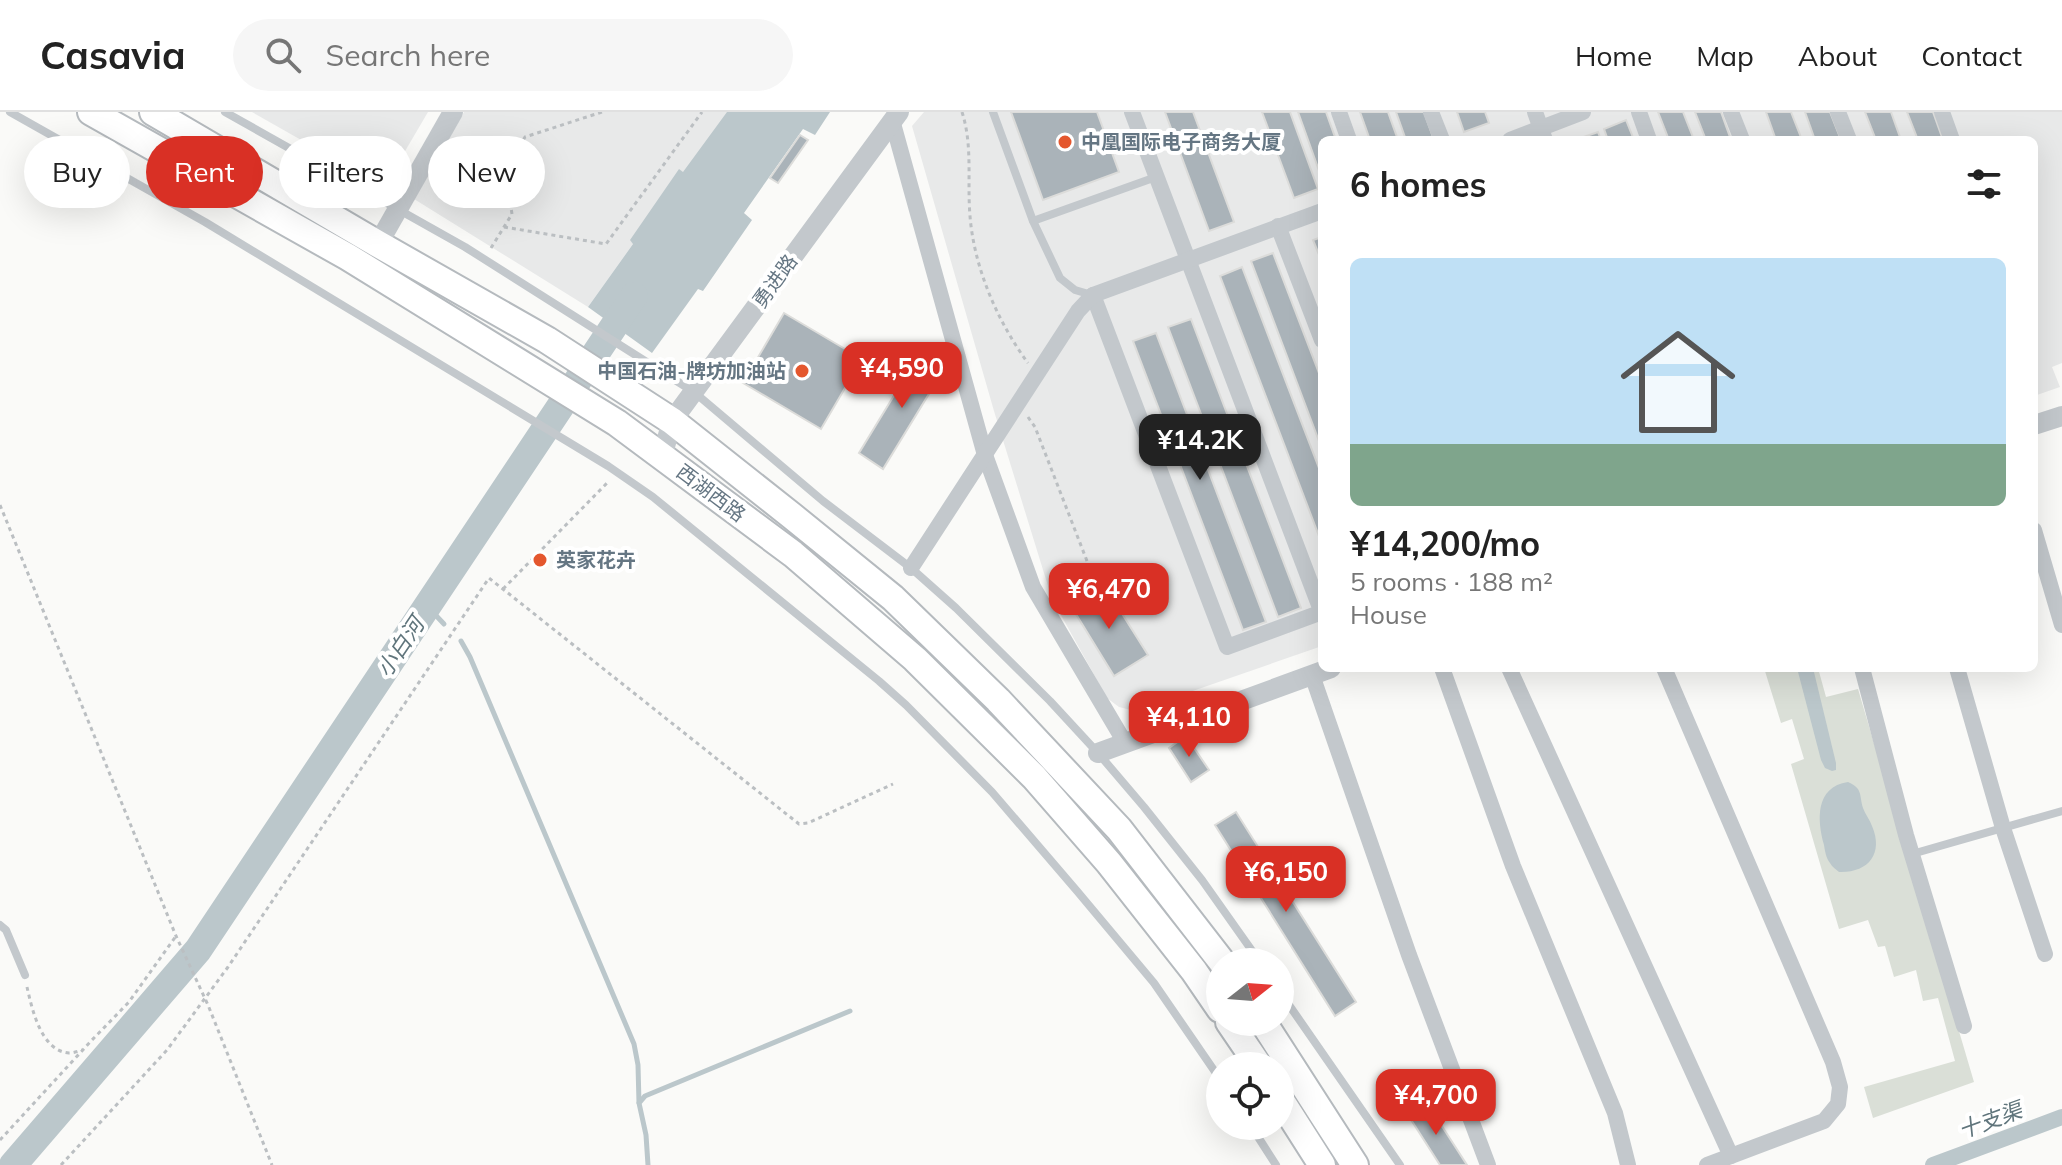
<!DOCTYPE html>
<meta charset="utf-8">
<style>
:root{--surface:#fff;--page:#f6f6f6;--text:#222;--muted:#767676;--line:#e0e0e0;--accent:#d93025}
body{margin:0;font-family:Mulish,"Noto Sans SC",sans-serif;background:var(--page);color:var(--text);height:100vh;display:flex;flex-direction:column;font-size:30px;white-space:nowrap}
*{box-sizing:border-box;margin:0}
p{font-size:26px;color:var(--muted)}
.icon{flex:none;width:44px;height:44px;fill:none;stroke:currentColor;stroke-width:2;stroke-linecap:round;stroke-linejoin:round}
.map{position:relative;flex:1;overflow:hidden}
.sheet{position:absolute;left:1318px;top:24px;width:720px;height:536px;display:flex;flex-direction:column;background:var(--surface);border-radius:12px;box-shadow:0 8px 32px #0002}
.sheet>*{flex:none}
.hud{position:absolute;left:24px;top:24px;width:760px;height:72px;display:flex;gap:16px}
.needle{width:52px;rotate:73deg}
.tools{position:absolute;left:1206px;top:836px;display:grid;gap:16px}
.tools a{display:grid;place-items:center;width:88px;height:88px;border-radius:50%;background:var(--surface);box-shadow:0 8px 32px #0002;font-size:40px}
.price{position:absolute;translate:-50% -68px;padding:0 18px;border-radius:16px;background:var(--accent);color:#fff;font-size:26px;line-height:52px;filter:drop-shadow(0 2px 4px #0008)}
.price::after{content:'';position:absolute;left:50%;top:48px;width:24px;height:18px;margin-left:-12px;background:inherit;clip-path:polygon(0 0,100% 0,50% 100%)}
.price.on{background:#222;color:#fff}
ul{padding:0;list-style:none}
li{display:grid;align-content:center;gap:16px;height:424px;padding:0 32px}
li span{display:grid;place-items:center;height:248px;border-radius:12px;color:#555}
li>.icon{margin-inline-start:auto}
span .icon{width:144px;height:144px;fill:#fffc;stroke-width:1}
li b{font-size:34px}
h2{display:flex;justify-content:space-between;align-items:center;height:96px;padding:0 32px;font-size:34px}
.tag{padding:0 28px;border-radius:36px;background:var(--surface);box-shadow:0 8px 32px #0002;font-size:28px;line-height:72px}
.tag.on{background:var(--accent);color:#fff}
header{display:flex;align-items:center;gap:48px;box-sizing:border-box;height:112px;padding:0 40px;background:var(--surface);border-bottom:2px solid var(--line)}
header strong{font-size:38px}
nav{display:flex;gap:44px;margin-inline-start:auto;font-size:28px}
.search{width:560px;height:72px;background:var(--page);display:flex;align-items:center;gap:20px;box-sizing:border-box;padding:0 28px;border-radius:44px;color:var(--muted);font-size:30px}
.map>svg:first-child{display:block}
.built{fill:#e8e9e9}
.green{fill:#dadfd7}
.water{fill:#bbc7cb}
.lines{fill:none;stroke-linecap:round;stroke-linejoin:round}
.stream{stroke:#bbc7cb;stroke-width:5}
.canal{stroke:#bbc7cb;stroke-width:16}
.river{stroke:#bbc7cb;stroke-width:28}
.building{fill:#aab3b9;stroke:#dcdcda;stroke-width:2}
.primary-casing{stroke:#b5babe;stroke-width:30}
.path{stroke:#bbbfc2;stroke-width:3;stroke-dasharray:4 4;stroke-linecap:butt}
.service{stroke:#c3c8cc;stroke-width:8}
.minor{stroke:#c3c8cc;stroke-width:16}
.tertiary{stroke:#c3c8cc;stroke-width:20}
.primary{stroke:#fff;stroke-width:26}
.poi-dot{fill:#e4572e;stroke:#fff;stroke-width:3}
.labels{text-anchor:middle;stroke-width:8;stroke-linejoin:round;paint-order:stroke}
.poi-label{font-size:20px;font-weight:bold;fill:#657683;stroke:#fff;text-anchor:start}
.street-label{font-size:20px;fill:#657683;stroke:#fff}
.water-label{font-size:22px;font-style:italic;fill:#60757c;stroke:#fff}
</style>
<header>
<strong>Casavia</strong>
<div class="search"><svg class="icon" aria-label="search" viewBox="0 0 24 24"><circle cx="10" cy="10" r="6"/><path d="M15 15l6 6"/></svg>Search here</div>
<nav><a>Home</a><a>Map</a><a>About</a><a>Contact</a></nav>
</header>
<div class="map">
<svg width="2062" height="1053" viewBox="0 0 2062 1053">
<rect width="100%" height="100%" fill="#fafaf8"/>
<g class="built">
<path d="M252 0H428L384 75Z"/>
<path d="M464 0H733L633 132 588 195 414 87Z"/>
<path d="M924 0H2062V251L2052 255 2060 275 2034 284V28H1322V534L1135 599 1119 595 1107 586 1052 487 994 299 912 14Z"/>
</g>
<path class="green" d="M1764 556H1818L1826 585 1858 577 1974 970 1873 1006 1864 975 1955 949 1938 886 1923 889 1916 858 1894 865 1885 834 1878 835 1868 808 1839 817 1791 652 1804 647 1792 607 1781 611Z"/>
<g class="water">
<path d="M727 0H830L815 23 803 17 744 101 752 108 703 179 698 177 652 241 588 195 633 132 630 128 679 57 683 60Z"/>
<path d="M1797 556H1813L1836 651V658L1832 659 1825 656 1821 648Z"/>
<path d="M1848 670C1863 677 1859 682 1863 696 1865 702 1870 708 1872 714 1884 742 1868 761 1839 760 1836 757 1832 755 1830 751 1826 746 1825 739 1824 733 1817 708 1815 675 1848 670Z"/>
</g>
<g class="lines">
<g class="stream">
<path d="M427 494 444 512"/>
<path d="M461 529 470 545 634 932 638 953 639 991"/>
<path d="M648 1053 646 1023 639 991 645 984 850 899"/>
</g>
<path class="canal" d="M1933 1053 2062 1005"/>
<path class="river" d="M13 1053 198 838 634 184"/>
</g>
<g class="building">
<path d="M1011 0H1097L1119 60 1043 88Z"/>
<path d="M1165 0H1193L1234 110 1209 119Z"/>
<path d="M1262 0H1290L1318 77 1294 86Z"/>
<path d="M1298 0H1326L1336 28H1322V67Z"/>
<path d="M1360 0H1388L1398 28H1370Z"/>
<path d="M1396 0H1424L1434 28H1406Z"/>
<path d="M1457 0H1485L1489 11 1464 20Z"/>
<path d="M1658 0H1683L1694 28H1669Z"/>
<path d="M1695 0H1721L1731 28H1706Z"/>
<path d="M1766 0H1791L1802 28H1776Z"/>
<path d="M1805 0H1830L1841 28H1815Z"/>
<path d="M1865 0H1891L1901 28H1876Z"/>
<path d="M1907 0H1933L1943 28H1918Z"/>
<path d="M1626 8 1634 28H1608L1604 17Z"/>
<path d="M1598 20 1601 28H1575Z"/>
<path d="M800 23 808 28 778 71 770 66Z"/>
<path d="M1322 125V150L1313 128Z"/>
<path d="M1273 141 1322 269V337L1251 149Z"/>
<path d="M1242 155 1322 364V432L1220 164Z"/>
<path d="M784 201 862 247 821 317 743 271Z"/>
<path d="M1191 207 1301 496 1278 505 1168 215Z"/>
<path d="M1156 221 1266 510 1243 518 1133 229Z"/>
<path d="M921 239 946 254 883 357 859 341Z"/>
<path d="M1104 473 1148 543 1114 564 1071 494Z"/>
<path d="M1186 624 1209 658 1191 670 1169 636Z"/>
<path d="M1236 700 1356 890 1335 904 1215 713Z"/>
<path d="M1427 991 1467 1053H1440L1408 1003Z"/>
</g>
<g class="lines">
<g class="primary-casing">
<g id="primary">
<path d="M91 0 348 145 617 311 793 442 915 547 1034 665 1109 751 1194 859 1220 897"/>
<path d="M153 0 378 132 547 228 672 309 792 404 893 486 998 588 1119 717 1222 850"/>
<path d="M1229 910 1259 954"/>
<path d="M1263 910 1355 1053"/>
<path d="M1280 987 1322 1053"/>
</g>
</g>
<g class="path">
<path d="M962 0C973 34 967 69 970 104 974 155 997 209 1028 251"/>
<path d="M504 115 606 132 702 0"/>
<path d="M491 136 512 102 505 58 525 25 602 0"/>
<path d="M1028 305 1035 315 1087 449"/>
<path d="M0 393 176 824 208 893 272 1053"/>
<path d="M503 477 609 369"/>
<path d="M27 875C32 897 41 939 69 941 74 941 78 939 82 938"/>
<path d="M0 1028 92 928 129 890 176 824"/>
<path d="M61 1053 167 938 228 855 489 466 799 712 808 711 893 672"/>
</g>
<g class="service">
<path d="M10 0 205 110 608 354 653 385 879 569 906 593 992 680 1077 779 1154 871 1220 967"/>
<path d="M225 0 465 135 694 280 823 389 911 456 956 496 1050 589 1098 641 1144 695 1202 768 1260 850"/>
<path d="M993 0 1033 109 1060 166 1075 178 1092 183"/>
<path d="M1033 109 1156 65"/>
<path d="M1912 742 2062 699"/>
<path d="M0 813 6 818 25 863"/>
<path d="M1280 880 1400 1053"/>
<path d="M1251 1014 1276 1053"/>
</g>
<g class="minor">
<path d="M1132 0 1322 501"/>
<path d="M1339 0 1349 28"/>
<path d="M1431 0 1442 28"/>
<path d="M1535 0 1545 28"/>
<path d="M1639 0 1649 28"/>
<path d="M1731 0 1742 28"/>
<path d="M1838 0 1849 28"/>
<path d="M1942 0 1952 28"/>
<path d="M892 8 985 343 1033 475 1121 624"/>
<path d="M1510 28 1583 0"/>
<path d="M1278 114 1322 228"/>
<path d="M1093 183 1227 535 1322 500"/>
<path d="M2034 418 2062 513"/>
<path d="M911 456 1078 199 1093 183 1322 99"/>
<path d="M1442 556 1513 754 1615 1001 1628 1053"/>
<path d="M1509 556 1731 1044"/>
<path d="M1664 556 1833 950 1840 975 1838 992 1824 1009 1707 1053"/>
<path d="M1862 556 1906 723 1964 914"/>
<path d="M1957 556 2003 716 2045 842"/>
<path d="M1312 563 1409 843 1488 1053"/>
</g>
<g class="tertiary">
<path d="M378 132 453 0"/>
<path d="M2034 313 2062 304"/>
<path d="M662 345 672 309 899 0"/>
<path d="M1098 641 1331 556"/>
</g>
<use href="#primary" class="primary"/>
</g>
<g class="poi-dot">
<circle cx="1065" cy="30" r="8"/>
<circle cx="802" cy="259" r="8"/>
<circle cx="540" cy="448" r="8"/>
</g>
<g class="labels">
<g class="poi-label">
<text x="1081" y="37">中凰国际电子商务大厦</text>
<text x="786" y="266" text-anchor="end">中国石油-牌坊加油站</text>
<text x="556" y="455">英家花卉</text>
</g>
<g class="street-label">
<text transform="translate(775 169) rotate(-54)" y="7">勇进路</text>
<text transform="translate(711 381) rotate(37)" y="7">西湖西路</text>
</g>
<g class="water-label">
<text transform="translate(400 535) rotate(-56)" y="8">小白河</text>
<text transform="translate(1990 1008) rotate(-20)" y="8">十支渠</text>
</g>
</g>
</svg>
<div class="tools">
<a><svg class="needle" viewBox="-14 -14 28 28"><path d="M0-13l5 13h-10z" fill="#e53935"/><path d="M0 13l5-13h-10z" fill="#767676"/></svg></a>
<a><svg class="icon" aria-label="locate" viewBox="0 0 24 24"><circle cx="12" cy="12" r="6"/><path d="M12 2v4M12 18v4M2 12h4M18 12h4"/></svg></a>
</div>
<b class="price" style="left:902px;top:298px">¥4,590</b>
<b class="price on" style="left:1200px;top:370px">¥14.2K</b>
<b class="price" style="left:1109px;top:519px">¥6,470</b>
<b class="price" style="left:1189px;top:647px">¥4,110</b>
<b class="price" style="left:1286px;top:802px">¥6,150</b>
<b class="price" style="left:1436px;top:1025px">¥4,700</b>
<div class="hud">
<a class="tag">Buy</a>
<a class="tag on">Rent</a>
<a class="tag">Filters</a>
<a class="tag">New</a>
</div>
<section class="sheet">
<h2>6 homes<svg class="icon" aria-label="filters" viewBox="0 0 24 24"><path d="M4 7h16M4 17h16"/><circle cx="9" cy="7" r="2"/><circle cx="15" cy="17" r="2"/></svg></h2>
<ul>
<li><span style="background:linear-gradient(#bfe0f5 75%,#7fa58c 0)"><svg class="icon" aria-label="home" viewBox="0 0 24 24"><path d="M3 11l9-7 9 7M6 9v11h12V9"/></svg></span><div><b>¥14,200/mo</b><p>5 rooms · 188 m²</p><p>House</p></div></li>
</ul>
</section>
</div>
